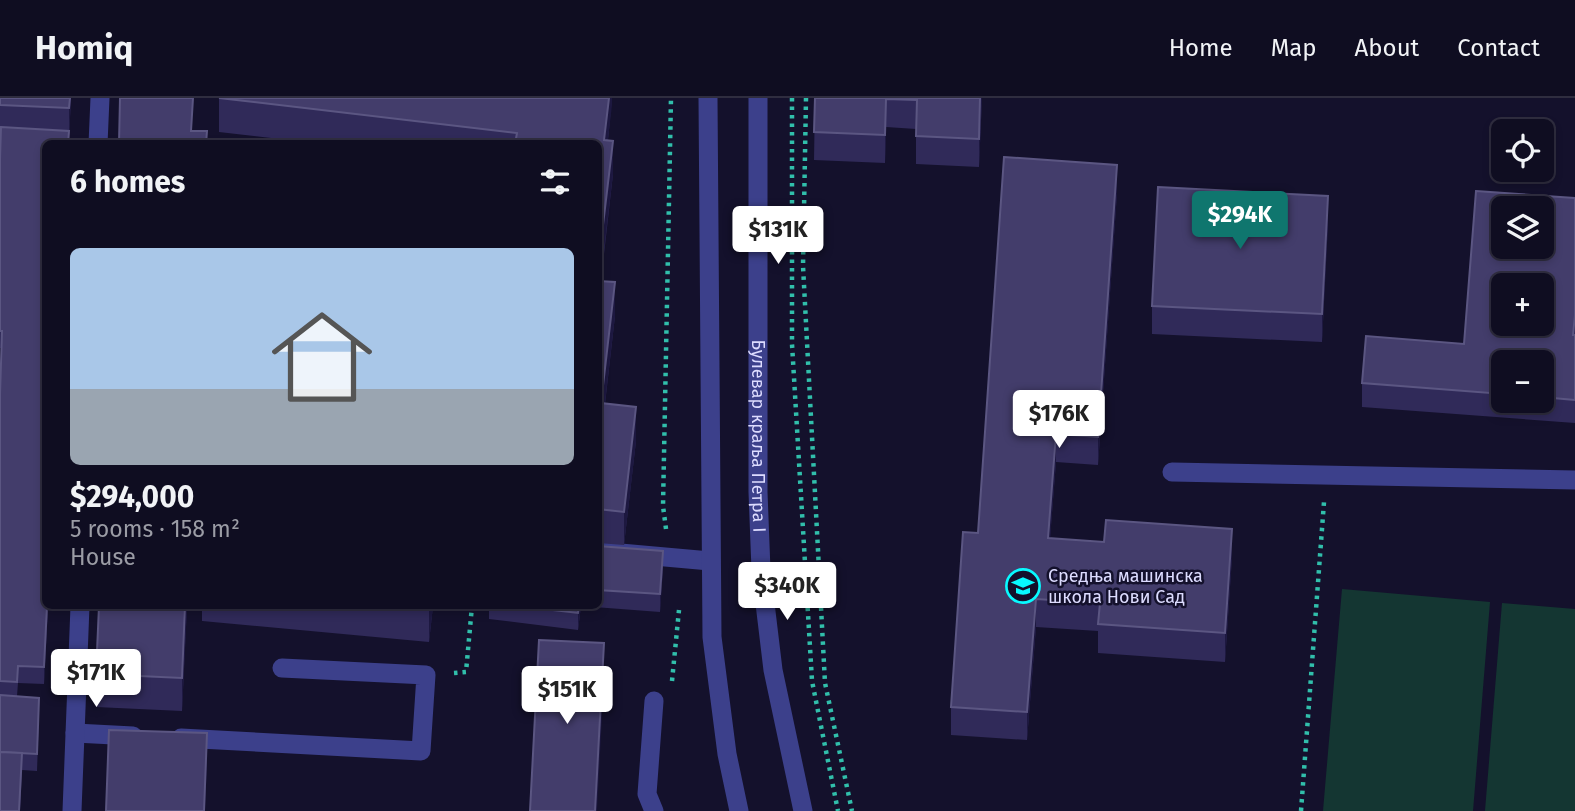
<!DOCTYPE html>
<meta charset="utf-8">
<style>
:root{--surface:#0f0d21;--page:#1d1b2e;--text:#f1f3f6;--muted:#9b9ca5;--line:#2f2d3f;--accent:#0f766e}
body{margin:0;font-family:"Fira Sans",sans-serif;background:var(--page);color:var(--text);height:100vh;display:flex;flex-direction:column;font-size:26px;white-space:nowrap}
*{box-sizing:border-box;margin:0}
p{font-size:23px;color:var(--muted)}
.icon{flex:none;width:38px;height:38px;fill:none;stroke:currentColor;stroke-width:2;stroke-linecap:round;stroke-linejoin:round}
.map{position:relative;flex:1;overflow:hidden}
.sheet{position:absolute;left:42px;top:42px;width:560px;height:469px;display:flex;flex-direction:column;background:var(--surface);border-radius:10px;box-shadow:0 4px 10px #0003,0 0 0 2px var(--line)}
.sheet>*{flex:none}
.tools{position:absolute;left:1491px;top:21px;display:grid;gap:14px}
.tools a{display:grid;place-items:center;width:63px;height:63px;border-radius:10px;background:var(--surface);box-shadow:0 4px 10px #0003,0 0 0 2px var(--line);font-size:35px}
.price{position:absolute;translate:-50% -60px;padding:0 16px;border-radius:7px;background:#fff;color:#222;font-size:23px;line-height:46px;filter:drop-shadow(0 2px 4px #0008)}
.price::after{content:'';position:absolute;left:50%;top:42px;width:21px;height:16px;margin-left:-10px;background:inherit;clip-path:polygon(0 0,100% 0,50% 100%)}
.price.selected{background:var(--accent);color:#fff}
ul{padding:0;list-style:none}
li{display:grid;align-content:center;gap:14px;height:371px;padding:0 28px}
li+li{border-top:2px solid var(--line)}
li span{display:grid;place-items:center;height:217px;border-radius:10px;color:#555}
li>.icon{margin-inline-start:auto}
span .icon{width:126px;height:126px;fill:#fffc;stroke-width:1}
li b{font-size:30px}
h2{display:flex;justify-content:space-between;align-items:center;height:84px;padding:0 28px;font-size:30px}
header{display:flex;align-items:center;gap:42px;box-sizing:border-box;height:98px;padding:0 35px;background:var(--surface);border-bottom:2px solid var(--line)}
header strong{font-size:33px}
nav{display:flex;gap:38px;margin-inline-start:auto;font-size:24px}
.map>svg:first-child{display:block}
.green{fill:#143632}
.lines{fill:none;stroke-linecap:round;stroke-linejoin:round}
.path{stroke:#31bfab;stroke-width:4.5;stroke-dasharray:3.5 5;stroke-linecap:butt}
.service{stroke:#3c408b;stroke-width:19}
.minor{stroke:#3c408b;stroke-width:19}
.tertiary{stroke:#3c408b;stroke-width:19}
.wall{fill:#302a59;fill-rule:evenodd}
.shaded-wall{fill:#1d1840}
.building{fill:#433d6b;stroke:#5b5682;stroke-width:2;fill-rule:evenodd}
.labels{text-anchor:middle;stroke-width:5;stroke-linejoin:round;paint-order:stroke}
.street-label{font-size:18px;fill:#dddcff;stroke:#14112c}
.poi-label{font-size:18px;fill:#dddcff;stroke:#14112c;text-anchor:start}
</style>
<header>
<strong>Homiq</strong>
<nav><a>Home</a><a>Map</a><a>About</a><a>Contact</a></nav>
</header>
<div class="map">
<svg width="1575" height="713" viewBox="0 0 1575 713">
<rect width="100%" height="100%" fill="#14112c"/>
<g class="green">
<path d="M1342 491 1490 504 1473 713H1323Z"/>
<path d="M1502 505 1575 511V713H1485Z"/>
</g>
<g class="lines">
<g class="path">
<path d="M792 0V246L812 583 838 713"/>
<path d="M806 0 803 168 825 585 852 713"/>
<path d="M666 431 663 408 671 0"/>
<path d="M454 575 466 574 472 508"/>
<path d="M672 583 679 512"/>
<path d="M1301 713 1324 404"/>
</g>
<g class="service">
<path d="M1172 374 1575 382"/>
<path d="M598 453 710 463"/>
<path d="M75 635 133 638"/>
<path d="M181 640 421 653 426 577 282 570"/>
<path d="M654 713 647 696 654 603"/>
</g>
<g class="minor">
<path d="M98 46 100 0"/>
<path d="M72 713 80 508"/>
</g>
<g class="tertiary">
<path d="M708 0 712 539 727 656 739 713"/>
<path id="s1" d="M758 0V394L761 472 773 572 803 713"/>
</g>
</g>
<g class="wall">
<path d="M0 0H71L46 508H48L44 586 18 585 17 598 39 617 37 673 22 672 20 713H0V297L2 250H0V61L1 35H0Z"/>
<path d="M219 0H612L608 42 613 76 601 183 615 218 605 306 636 343 624 447 598 445V46H322L219 34Z"/>
<path d="M815 0H982L979 69 916 66V31L886 29 885 65 814 62Z"/>
<path d="M1117 95 1098 367 1056 364 1050 440 1232 459 1225 564 1098 555V533L1036 529 1027 642 951 637V609L978 435Z"/>
<path d="M1575 100V325L1362 309V285L1464 246ZM1503 264H1542V303H1503Z"/>
<path d="M1328 126 1322 244 1152 236V208Z"/>
<path d="M598 448 663 470 660 514 581 508H598Z"/>
<path d="M187 508 182 613 96 609V576Z"/>
<path d="M202 508H433L429 544 202 523Z"/>
<path d="M489 508H581L578 532 489 521Z"/>
</g>
<g class="shaded-wall">
<path d="M70 0H71L69 38V10Z"/>
<path d="M609 0H612V7L604 75V42Z"/>
<path d="M980 0H982L979 69V41Z"/>
<path d="M886 1V29L885 65V37Z"/>
<path d="M613 43V76L598 202V169Z"/>
<path d="M1117 67V95L1098 367V339Z"/>
<path d="M1328 98V126L1322 244V216Z"/>
<path d="M615 184V218L601 339V305Z"/>
<path d="M636 309V343L624 447V414Z"/>
<path d="M1056 336V364L1048 468V440Z"/>
<path d="M1232 431V459L1225 564V535Z"/>
<path d="M663 453V470L660 514V496Z"/>
<path d="M1036 501V529L1027 642V614Z"/>
<path d="M47 508H48L44 586V569Z"/>
<path d="M185 508H187L182 613V580Z"/>
<path d="M429 508H433L429 544Z"/>
<path d="M579 508H581L578 532V515Z"/>
<path d="M604 545V579L597 713H595Z"/>
<path d="M207 635V664L205 713H204Z"/>
</g>
<g class="building">
<path d="M0 0H70L69 10 0 7Z"/>
<path d="M120 0H193L191 33H207L206 46H119Z"/>
<path d="M219 0H609L604 42 613 43 598 169V46H515L517 35Z"/>
<path d="M815 0H980L979 41 916 38 917 2 886 1 885 37 814 34Z"/>
<path d="M1 29 69 33 68 46H46V508H47L44 569 18 568 17 584 0 583V297L2 233H0V61Z"/>
<path d="M1004 59 1117 67 1098 339 1056 336 1048 440 1104 444 1106 422 1232 431 1225 535 1098 526 1100 505 1036 501 1027 614 951 609 963 434 978 435Z"/>
<path d="M1158 89 1328 98 1322 216 1152 208Z"/>
<path d="M1476 93 1575 100V217L1573 237H1575V302L1542 299V264H1503V296L1362 285 1366 238 1464 246ZM1503 110H1542V149H1503ZM1503 187H1542V226H1503Z"/>
<path d="M598 183 615 184 601 305 636 309 624 414 598 411Z"/>
<path d="M598 448 663 453 660 496 598 492Z"/>
<path d="M99 508H185L182 580 96 576Z"/>
<path d="M391 508H429V511Z"/>
<path d="M518 508H579L578 515Z"/>
<path d="M539 542 604 545 595 713H530Z"/>
<path d="M0 597 39 600 37 656 0 654Z"/>
<path d="M109 632 207 635 204 713H106Z"/>
<path d="M0 654 22 655 19 713H0Z"/>
</g>
<defs>
<g id="school-ring" transform="scale(1.75)"><circle r="9.5" fill="#14112c" stroke="#08faff" stroke-width="1.5"/><path d="M0-5L7-2L0 1L-7-2ZM-4 1L0 2.5L4 1V4Q0 6-4 4Z" fill="#08faff"/></g>
</defs>
<g fill-rule="evenodd">
<use href="#school-ring" x="1023" y="488"/>
</g>
<g class="labels">
<g class="street-label">
<text dy="6" stroke="none"><textPath href="#s1" startOffset="338">Булевар краља Петра I</textPath></text>
</g>
<g class="poi-label">
<text x="1048" y="484">Средња машинска<tspan x="1048" dy="21">школа Нови Сад</tspan></text>
</g>
</g>
</svg>
<div class="tools">
<a><svg class="icon" aria-label="locate" viewBox="0 0 24 24"><circle cx="12" cy="12" r="6"/><path d="M12 2v4M12 18v4M2 12h4M18 12h4"/></svg></a>
<a><svg class="icon" aria-label="layers" viewBox="0 0 24 24"><path d="M12 4l9 5-9 5-9-5zM3 14l9 5 9-5"/></svg></a>
<a>+</a>
<a>−</a>
</div>
<b class="price selected" style="left:1240px;top:153px">$294K</b>
<b class="price" style="left:778px;top:168px">$131K</b>
<b class="price" style="left:1059px;top:352px">$176K</b>
<b class="price" style="left:787px;top:524px">$340K</b>
<b class="price" style="left:96px;top:611px">$171K</b>
<b class="price" style="left:567px;top:628px">$151K</b>
<section class="sheet">
<h2>6 homes<svg class="icon" aria-label="filters" viewBox="0 0 24 24"><path d="M4 7h16M4 17h16"/><circle cx="9" cy="7" r="2"/><circle cx="15" cy="17" r="2"/></svg></h2>
<ul>
<li><span style="background:linear-gradient(#a9c7e8 65%,#9aa5b1 0)"><svg class="icon" aria-label="home" viewBox="0 0 24 24"><path d="M3 11l9-7 9 7M6 9v11h12V9"/></svg></span><div><b>$294,000</b><p>5 rooms · 158 m²</p><p>House</p></div></li>
</ul>
</section>
</div>
